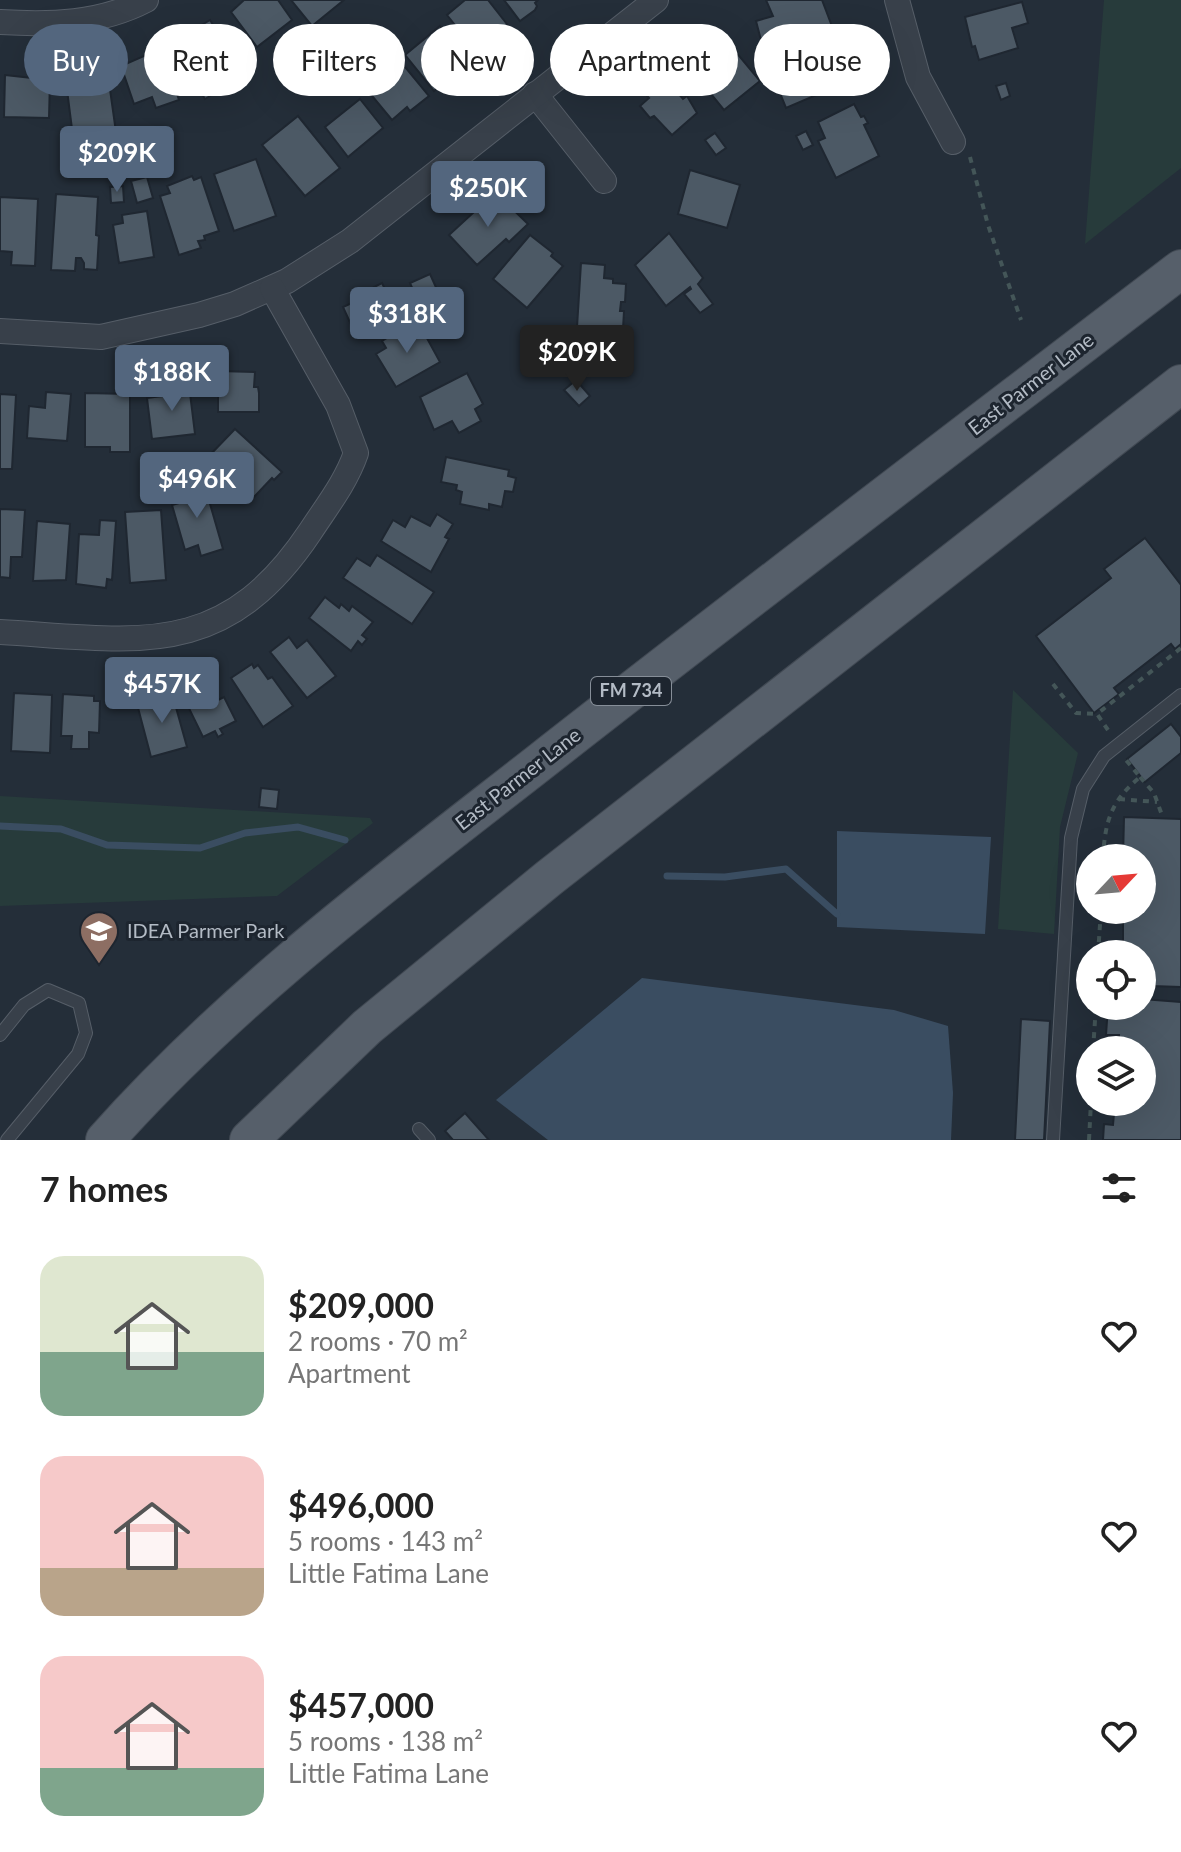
<!DOCTYPE html>
<meta charset="utf-8">
<style>
:root{--surface:#fff;--page:#f6f6f6;--text:#222;--muted:#767676;--accent:#53667e}
body{margin:0;font-family:Lato,sans-serif;background:var(--page);color:var(--text);height:100vh;display:flex;flex-direction:column;font-size:30px;white-space:nowrap}
*{box-sizing:border-box;margin:0}
p{font-size:26px;color:var(--muted)}
.icon{flex:none;width:44px;height:44px;fill:none;stroke:currentColor;stroke-width:2;stroke-linecap:round;stroke-linejoin:round}
.map{position:relative;height:1140px;overflow:hidden}
.sheet{display:flex;flex-direction:column;background:var(--surface);flex:1}
.sheet>*{flex:none}
.guide{position:absolute;left:24px;top:24px;width:1134px;height:72px;display:flex;gap:16px}
.needle{width:52px;rotate:64deg}
.controls{position:absolute;left:1076px;top:844px;display:grid;gap:16px}
.controls a{display:grid;place-items:center;width:80px;height:80px;border-radius:50%;background:var(--surface);box-shadow:0 8px 32px #0002;font-size:40px}
.price{position:absolute;translate:-50% -68px;padding:0 18px;border-radius:8px;background:var(--accent);color:#fff;font-size:26px;line-height:52px;filter:drop-shadow(0 2px 4px #0008)}
.price::after{content:'';position:absolute;left:50%;top:48px;width:24px;height:18px;margin-left:-12px;background:inherit;clip-path:polygon(0 0,100% 0,50% 100%)}
.price.selected{background:#222;color:#fff}
ul{padding:0;list-style:none}
li{display:flex;align-items:center;gap:24px;height:200px;padding:0 40px}
li span{display:grid;place-items:center;flex:none;width:224px;height:160px;border-radius:24px;color:#555}
li>.icon{margin-inline-start:auto}
span .icon{width:96px;height:96px;fill:#fffc;stroke-width:1}
li b{font-size:34px}
h2{display:flex;justify-content:space-between;align-items:center;height:96px;padding:0 40px;font-size:34px}
.pill{padding:0 28px;border-radius:36px;background:var(--surface);box-shadow:0 8px 32px #0002;font-size:28px;line-height:72px}
.pill.selected{background:var(--accent);color:#fff}
.map>svg:first-child{display:block}
.green{fill:#273b3b}
.water{fill:#3a4d61}
.lines{fill:none;stroke-linecap:round;stroke-linejoin:round}
.stream{stroke:#3a4d61;stroke-width:7}
.building{fill:#4c5965;stroke:#1f2731;stroke-width:2}
.service-casing{stroke:#565e68;stroke-width:14}
.minor-casing{stroke:#565e68;stroke-width:26}
.primary-casing{stroke:#414953;stroke-width:40}
.path{stroke:#445658;stroke-width:4;stroke-dasharray:6 6;stroke-linecap:butt}
.service{stroke:#38404a;stroke-width:12}
.minor{stroke:#38404a;stroke-width:24}
.primary{stroke:#565f6a;stroke-width:38}
.labels{text-anchor:middle;stroke-width:6;stroke-linejoin:round;paint-order:stroke}
.shield{fill:#1d252f;stroke:#868e98;stroke-width:2}
.shield-label{font-size:18px;font-weight:bold;fill:#b3bbc5}
.street-label{font-size:20px;fill:#b3bbc5;stroke:#1d252f}
.poi-label{font-size:20px;fill:#b3bbc5;stroke:#1d252f;text-anchor:start}
</style>
<div class="map">
<svg width="1181" height="1140" viewBox="0 0 1181 1140">
<rect width="100%" height="100%" fill="#242e39"/>
<g class="green">
<path d="M1104 0H1181V168L1085 244Z"/>
<path d="M1013 690 1078 753 1060 827 1054 934 998 929Z"/>
<path d="M0 796 370 818 373 823 277 896 0 906Z"/>
</g>
<g class="water">
<path d="M837 831 991 837 985 934 837 927Z"/>
<path d="M642 978 894 1010 948 1026 953 1093 951 1140H548L496 1100Z"/>
</g>
<g class="lines">
<g class="stream">
<path d="M0 826 61 829 107 845 200 848 245 833 298 827 345 840"/>
<path d="M667 876 725 877 786 869 837 914"/>
</g>
</g>
<g class="building">
<path d="M244 0H278L292 20 257 47 231 12Z"/>
<path d="M291 0H344L312 26Z"/>
<path d="M465 0H488L510 28 479 55 447 15Z"/>
<path d="M504 0H538L535 3 537 6 535 10 520 21Z"/>
<path d="M766 0H822L833 29 822 32 823 35 781 47 778 39 762 44 756 21 773 16Z"/>
<path d="M1022 2 1028 23 1012 28 1018 48 979 60 975 46 972 47 965 17Z"/>
<path d="M210 20 224 42 226 40 249 72 205 99 176 52 191 44 185 35Z"/>
<path d="M440 26 469 61 434 91 405 55Z"/>
<path d="M378 34 429 96 410 111 407 107 392 120 344 62Z"/>
<path d="M699 40 707 50 715 43 718 47 726 40 760 81 724 110 680 56Z"/>
<path d="M831 40 841 63 831 67 834 73 830 75 835 87 786 108 769 66Z"/>
<path d="M162 48 179 100 156 108 152 97 134 104 121 66Z"/>
<path d="M88 68V71L107 68 116 132 73 137 66 82 78 80 77 70Z"/>
<path d="M658 70 683 99 687 96 697 113 672 135 654 116 650 118 640 106 649 98 639 87Z"/>
<path d="M5 75 50 80 49 118 4 117Z"/>
<path d="M1006 83 1010 96 1001 100 996 86Z"/>
<path d="M360 99 383 128 348 157 325 127Z"/>
<path d="M854 104 861 117 864 116 868 123 864 125 879 156 836 178 818 141 825 138 818 122Z"/>
<path d="M298 116 340 168 305 196 262 145Z"/>
<path d="M806 131 813 145 803 150 796 136Z"/>
<path d="M715 133 726 148 716 155 705 140Z"/>
<path d="M168 140 173 151 161 156 156 145Z"/>
<path d="M130 158 133 167 122 170 120 160Z"/>
<path d="M256 159 276 216 234 231 214 174Z"/>
<path d="M690 170 740 185 727 228 678 214Z"/>
<path d="M192 176 194 180 201 177 219 231 204 236 205 240 198 241 201 248 179 255 160 196 170 193 167 186Z"/>
<path d="M147 177 153 198 137 203 131 181Z"/>
<path d="M123 186 124 202 111 203 110 187Z"/>
<path d="M56 194 98 197 96 235 99 236 97 270 84 269V263L81 258H76L75 271 51 270Z"/>
<path d="M498 195 528 224 509 242 506 239 477 265 449 235 487 200 490 202Z"/>
<path d="M0 197 38 199 35 266 11 265 12 252 0 251Z"/>
<path d="M147 211 154 257 119 263 113 225 123 223 122 215Z"/>
<path d="M669 233 703 278 698 284 713 304 700 313 684 294 691 289 690 287 666 306 635 265Z"/>
<path d="M530 235 553 253 551 256 563 266 527 308 493 279Z"/>
<path d="M581 263 605 265 604 278 613 279V283L626 284 625 302H621L620 311H624L623 329H617V339L599 338V344L576 343Z"/>
<path d="M430 274 439 294 419 304 410 283Z"/>
<path d="M382 283 396 312 394 313 398 320 366 336 365 334 357 338 343 307 376 292 374 287Z"/>
<path d="M407 326 412 334 422 329 440 362 396 387 376 354 386 348 382 341Z"/>
<path d="M560 351 570 353 567 372 557 370Z"/>
<path d="M218 371 255 372 254 387H258L259 393V412H218Z"/>
<path d="M467 373 483 404 475 409 481 421 459 433 452 421 434 430 420 397Z"/>
<path d="M576 380 590 396 579 406 564 390Z"/>
<path d="M189 385 195 434 152 439 147 398 163 396 162 389Z"/>
<path d="M46 392 71 394 67 441 27 438 29 406 45 408Z"/>
<path d="M85 393 130 394V452H110V447H85Z"/>
<path d="M0 394 16 395 12 469H0Z"/>
<path d="M235 429 282 472 274 480 272 478 253 498 208 457Z"/>
<path d="M446 457 509 470 508 476 516 478 513 492 505 491 502 507 489 504V510L460 504 462 492 456 490 457 485 441 482Z"/>
<path d="M204 483 223 549 201 556 198 545 185 550 172 505 179 503 175 491Z"/>
<path d="M0 509 25 510 22 557H11L10 578 0 577Z"/>
<path d="M161 510 166 580 130 583 125 512Z"/>
<path d="M437 514 453 524 445 537 449 539 431 572 381 541 393 520 405 527 411 516 430 526Z"/>
<path d="M100 520 116 521 112 580 107 579 106 588 76 584 79 534 99 535Z"/>
<path d="M37 521 70 524 66 580 33 581Z"/>
<path d="M1145 538 1181 585V644L1175 649 1171 644 1114 688 1119 694 1094 713 1036 636 1111 578 1104 569Z"/>
<path d="M377 555 434 592 412 624 343 578 357 558 370 566Z"/>
<path d="M325 597 339 608 341 604 349 611 352 606 373 622 362 635 367 639 362 645 358 641 351 651 309 618Z"/>
<path d="M289 637 297 648 307 640 336 676 307 698 270 652Z"/>
<path d="M252 664 254 668 258 665 268 679 272 677 293 706 263 727 231 678Z"/>
<path d="M201 679 207 693 212 691 216 701 224 697 236 721 220 729 223 734 218 737 215 731 203 737 180 690Z"/>
<path d="M14 693 52 695 50 753 11 751Z"/>
<path d="M172 693 187 747 151 757 137 704Z"/>
<path d="M63 694 94 696V701H100L99 733 89 732V749H71L72 736H61Z"/>
<path d="M1171 724 1181 737V753L1145 782 1127 759Z"/>
<path d="M261 788 279 790 277 809 259 807Z"/>
<path d="M1124 817 1181 819V987L1151 986V972H1142V954H1123V920H1131V910H1142V858H1123Z"/>
<path d="M1142 999 1181 1002V1140H1103L1104 1124 1113 1125 1115 1102H1142V1050H1118L1119 1035H1106L1108 1006H1142Z"/>
<path d="M1021 1019 1050 1021 1044 1140H1015Z"/>
<path d="M465 1113 489 1140H453L445 1131Z"/>
</g>
<g class="lines">
<g class="service-casing">
<g id="service">
<path d="M0 1035 24 1005 48 990 79 1003 86 1033 78 1054 7 1140"/>
<path d="M419 1129 429 1140"/>
<path d="M1053 1140 1071 838 1083 789 1104 756 1181 695"/>
</g>
</g>
<g class="minor-casing">
<g id="minor">
<path d="M897 0 918 77 953 142"/>
<path d="M0 22C50 25 100 24 146 0"/>
<path d="M535 94 604 181"/>
<path d="M0 331 101 337 199 315 235 304 287 281 350 241 656 0"/>
<path d="M0 632C136 640 223 662 310 532 327 506 346 482 356 453L338 405 272 288"/>
</g>
</g>
<g class="primary-casing">
<g id="primary">
<path d="M105 1140C233 996 389 880 540 762 753 595 967 433 1181 269"/>
<path d="M249 1140 367 1027 549 878 1181 384"/>
</g>
</g>
<g class="path">
<path d="M970 157 988 225 1021 320"/>
<path d="M1053 684 1076 713 1097 714"/>
<path d="M1108 730 1097 714 1181 648"/>
<path d="M1140 777 1154 793 1163 818"/>
<path d="M1119 799 1157 802"/>
<path d="M1103 858C1105 821 1111 801 1140 777L1126 760"/>
<path d="M1098 954 1101 910"/>
<path d="M1093 1050 1096 1006"/>
<path d="M1089 1140 1091 1102"/>
</g>
<use href="#service" class="service"/>
<use href="#minor" class="minor"/>
<use href="#primary" class="primary"/>
</g>
<defs>
<g id="school-pin" transform="scale(2)"><path d="M0 17L-7.5 6A9.5 9.5 0 1 1 7.5 6Z" fill="#8d6e63" stroke="#1d252f"/><path d="M0-5L7-2L0 1L-7-2ZM-4 1L0 2.5L4 1V4Q0 6-4 4Z" fill="#fff"/></g>
</defs>
<g fill-rule="evenodd">
<use href="#school-pin" x="99" y="931"/>
</g>
<g class="labels">
<rect class="shield" x="591" y="677" width="80" height="28" rx="6"/>
<g class="shield-label">
<text x="631" y="697">FM 734</text>
</g>
<g class="street-label">
<text transform="translate(1031 384) rotate(-38)" y="7">East Parmer Lane</text>
<text transform="translate(518 779) rotate(-38)" y="7">East Parmer Lane</text>
</g>
<g class="poi-label">
<text x="127" y="938">IDEA Parmer Park</text>
</g>
</g>
</svg>
<div class="controls">
<a><svg class="needle" viewBox="-14 -14 28 28"><path d="M0-13l5 13h-10z" fill="#e53935"/><path d="M0 13l5-13h-10z" fill="#767676"/></svg></a>
<a><svg class="icon" aria-label="locate" viewBox="0 0 24 24"><circle cx="12" cy="12" r="6"/><path d="M12 2v4M12 18v4M2 12h4M18 12h4"/></svg></a>
<a><svg class="icon" aria-label="layers" viewBox="0 0 24 24"><path d="M12 4l9 5-9 5-9-5zM3 14l9 5 9-5"/></svg></a>
</div>
<b class="price" style="left:117px;top:194px">$209K</b>
<b class="price" style="left:488px;top:229px">$250K</b>
<b class="price" style="left:407px;top:355px">$318K</b>
<b class="price selected" style="left:577px;top:393px">$209K</b>
<b class="price" style="left:172px;top:413px">$188K</b>
<b class="price" style="left:197px;top:520px">$496K</b>
<b class="price" style="left:162px;top:725px">$457K</b>
<div class="guide">
<a class="pill selected">Buy</a>
<a class="pill">Rent</a>
<a class="pill">Filters</a>
<a class="pill">New</a>
<a class="pill">Apartment</a>
<a class="pill">House</a>
</div>
</div>
<section class="sheet">
<h2>7 homes<svg class="icon" aria-label="filters" viewBox="0 0 24 24"><path d="M4 7h16M4 17h16"/><circle cx="9" cy="7" r="2"/><circle cx="15" cy="17" r="2"/></svg></h2>
<ul>
<li><span style="background:linear-gradient(#dfe7d0 60%,#7fa58c 0)"><svg class="icon" aria-label="home" viewBox="0 0 24 24"><path d="M3 11l9-7 9 7M6 9v11h12V9"/></svg></span><div><b>$209,000</b><p>2 rooms · 70 m²</p><p>Apartment</p></div><svg class="icon" aria-label="heart" viewBox="0 0 24 24"><path d="M12 20l-8-8c-3-5 5-10 8-4 3-6 11-1 8 4z"/></svg></li>
<li><span style="background:linear-gradient(#f6c9c9 70%,#b9a48a 0)"><svg class="icon" aria-label="home" viewBox="0 0 24 24"><path d="M3 11l9-7 9 7M6 9v11h12V9"/></svg></span><div><b>$496,000</b><p>5 rooms · 143 m²</p><p>Little Fatima Lane</p></div><svg class="icon" aria-label="heart" viewBox="0 0 24 24"><path d="M12 20l-8-8c-3-5 5-10 8-4 3-6 11-1 8 4z"/></svg></li>
<li><span style="background:linear-gradient(#f6c9c9 70%,#7fa58c 0)"><svg class="icon" aria-label="home" viewBox="0 0 24 24"><path d="M3 11l9-7 9 7M6 9v11h12V9"/></svg></span><div><b>$457,000</b><p>5 rooms · 138 m²</p><p>Little Fatima Lane</p></div><svg class="icon" aria-label="heart" viewBox="0 0 24 24"><path d="M12 20l-8-8c-3-5 5-10 8-4 3-6 11-1 8 4z"/></svg></li>
</ul>
</section>
